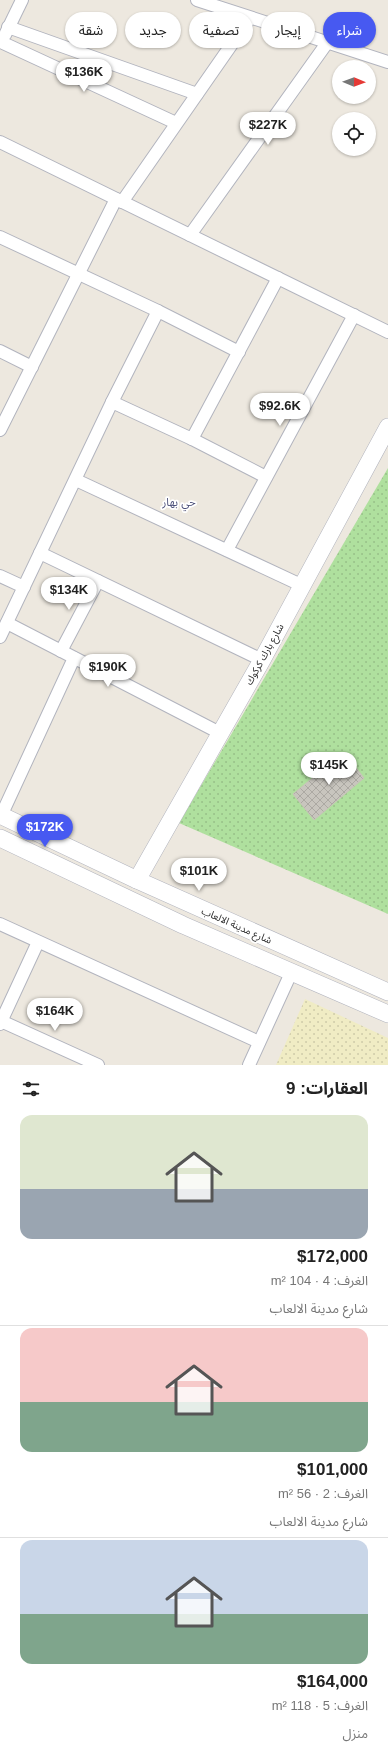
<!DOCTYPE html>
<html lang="ar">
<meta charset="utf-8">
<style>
:root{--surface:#fff;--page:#f2f2f2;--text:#222;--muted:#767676;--line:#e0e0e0;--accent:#4759f1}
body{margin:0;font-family:Arial,"Noto Sans Arabic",sans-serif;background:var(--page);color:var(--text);direction:rtl;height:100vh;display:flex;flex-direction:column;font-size:15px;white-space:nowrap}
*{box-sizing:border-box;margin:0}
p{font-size:13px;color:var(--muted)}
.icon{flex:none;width:22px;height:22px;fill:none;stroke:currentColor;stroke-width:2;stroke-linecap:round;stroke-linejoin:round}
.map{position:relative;height:1065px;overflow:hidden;direction:ltr}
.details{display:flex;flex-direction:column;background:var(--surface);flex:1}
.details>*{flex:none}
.top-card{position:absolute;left:12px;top:12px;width:364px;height:36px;direction:rtl;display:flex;gap:8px}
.needle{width:26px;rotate:91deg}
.buttons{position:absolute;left:332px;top:60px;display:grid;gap:8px}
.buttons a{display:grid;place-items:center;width:44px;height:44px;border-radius:50%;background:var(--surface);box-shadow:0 1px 3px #0004;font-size:20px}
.price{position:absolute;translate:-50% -34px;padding:0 9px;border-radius:14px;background:#fff;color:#222;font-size:13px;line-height:26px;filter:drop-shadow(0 1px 2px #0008)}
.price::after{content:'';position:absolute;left:50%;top:24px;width:12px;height:9px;margin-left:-6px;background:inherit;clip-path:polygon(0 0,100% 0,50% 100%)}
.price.selected{background:var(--accent);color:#fff}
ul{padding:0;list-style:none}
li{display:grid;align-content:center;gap:8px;height:212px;padding:0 20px}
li+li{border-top:1px solid var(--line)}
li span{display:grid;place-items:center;height:124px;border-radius:12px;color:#555}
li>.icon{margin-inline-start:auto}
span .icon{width:72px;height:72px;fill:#fffc;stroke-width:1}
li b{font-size:17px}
h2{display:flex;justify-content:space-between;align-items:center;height:48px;padding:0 20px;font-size:17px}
.tag{padding:0 14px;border-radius:18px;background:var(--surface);box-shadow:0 1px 3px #0004;font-size:14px;line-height:36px}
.tag.selected{background:var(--accent);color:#fff}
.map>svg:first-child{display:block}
.sand{fill:url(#sand-dots)}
.park{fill:url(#park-dots)}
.building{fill:url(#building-cross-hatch);stroke:#c8c4b8}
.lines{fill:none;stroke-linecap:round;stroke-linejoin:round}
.street-casing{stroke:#b2b4be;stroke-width:14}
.secondary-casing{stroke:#b2b4be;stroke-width:18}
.street{stroke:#fff;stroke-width:12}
.secondary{stroke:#fff;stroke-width:17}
.labels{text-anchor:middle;stroke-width:3.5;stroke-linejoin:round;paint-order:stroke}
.street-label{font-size:10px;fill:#2c2c2c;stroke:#fff}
.neighbourhood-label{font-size:11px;fill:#4e527b;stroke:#fff}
</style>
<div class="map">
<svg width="388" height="1065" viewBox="0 0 388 1065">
<defs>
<pattern id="sand-dots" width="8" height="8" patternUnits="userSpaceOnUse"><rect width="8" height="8" fill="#f0ecc4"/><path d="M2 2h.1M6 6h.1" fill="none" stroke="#cecba9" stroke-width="1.8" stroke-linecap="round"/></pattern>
<pattern id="park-dots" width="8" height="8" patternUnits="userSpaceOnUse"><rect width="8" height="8" fill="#afe09e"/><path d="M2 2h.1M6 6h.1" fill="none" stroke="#97c088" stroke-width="1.8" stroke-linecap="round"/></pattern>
<pattern id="building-cross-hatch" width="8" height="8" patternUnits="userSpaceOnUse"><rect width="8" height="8" fill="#c8c5be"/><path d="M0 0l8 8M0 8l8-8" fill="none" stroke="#aca9a3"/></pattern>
</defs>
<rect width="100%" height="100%" fill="#ede8df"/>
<path class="sand" d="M305 999 388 1038V1065H276Z"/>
<path class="park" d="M388 468V914L179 823Z"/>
<path class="building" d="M344 752 364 778 314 820 293 794Z"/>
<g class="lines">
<g class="street-casing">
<g id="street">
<path d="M197 0 388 62"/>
<path d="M8 27 197 94"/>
<path d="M5 35 22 0"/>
<path d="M1 42 176 123"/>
<path d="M0 142 388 332"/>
<path d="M122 202 250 18"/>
<path d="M190 235 327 43"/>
<path d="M0 237 158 311 239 352"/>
<path d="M0 351 32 367"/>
<path d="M112 402 192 439 278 278"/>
<path d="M0 430 116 199"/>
<path d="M192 439 266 477"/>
<path d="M76 480 301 585"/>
<path d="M227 550 354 315"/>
<path d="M40 553 262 660"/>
<path d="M0 576 24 587"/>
<path d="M7 623 220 733"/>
<path d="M0 637 112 402 158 311"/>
<path d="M61 651 98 581"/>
<path d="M1 816 74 658"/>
<path d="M0 924 259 1042"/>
<path d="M1 1021 98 1065"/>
<path d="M0 1024 38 942"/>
<path d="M249 1065 291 973"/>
</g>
</g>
<g class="secondary-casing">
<g id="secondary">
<path d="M0 815 137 880 388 992"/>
<path d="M0 838 183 925 388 1014"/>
<path d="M137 880 262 660 388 427"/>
</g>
</g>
<use href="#street" class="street"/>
<use href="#secondary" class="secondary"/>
</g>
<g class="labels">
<g class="street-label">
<text transform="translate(264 654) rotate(-61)" y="4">شارع بارك كركوك</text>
<text transform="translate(237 925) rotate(24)" y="4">شارع مدينة الالعاب</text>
</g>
<g class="neighbourhood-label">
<text x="179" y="506">حي بهار</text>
</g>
</g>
</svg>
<div class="buttons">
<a><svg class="needle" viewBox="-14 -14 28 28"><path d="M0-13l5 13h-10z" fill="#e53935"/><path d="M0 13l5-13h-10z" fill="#767676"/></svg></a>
<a><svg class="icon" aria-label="locate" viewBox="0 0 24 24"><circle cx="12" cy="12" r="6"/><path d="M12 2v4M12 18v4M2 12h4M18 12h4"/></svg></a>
</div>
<b class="price" style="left:84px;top:93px">$136K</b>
<b class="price" style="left:268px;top:146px">$227K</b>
<b class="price" style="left:280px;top:427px">$92.6K</b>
<b class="price" style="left:69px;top:611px">$134K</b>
<b class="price" style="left:108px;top:688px">$190K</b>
<b class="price" style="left:329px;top:786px">$145K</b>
<b class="price selected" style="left:45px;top:848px">$172K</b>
<b class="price" style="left:199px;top:892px">$101K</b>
<b class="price" style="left:55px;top:1032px">$164K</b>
<div class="top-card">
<a class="tag selected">شراء</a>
<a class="tag">إيجار</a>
<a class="tag">تصفية</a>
<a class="tag">جديد</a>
<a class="tag">شقة</a>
</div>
</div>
<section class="details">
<h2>العقارات: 9<svg class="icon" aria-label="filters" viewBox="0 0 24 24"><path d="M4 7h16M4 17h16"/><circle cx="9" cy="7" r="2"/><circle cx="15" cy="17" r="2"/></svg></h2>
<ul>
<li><span style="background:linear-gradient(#dfe7d0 60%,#9aa5b1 0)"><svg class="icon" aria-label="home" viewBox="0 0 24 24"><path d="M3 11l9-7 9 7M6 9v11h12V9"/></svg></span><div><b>$172,000</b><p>الغرف: 4 · 104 m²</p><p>شارع مدينة الالعاب</p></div></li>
<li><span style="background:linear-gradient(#f6c9c9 60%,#7fa58c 0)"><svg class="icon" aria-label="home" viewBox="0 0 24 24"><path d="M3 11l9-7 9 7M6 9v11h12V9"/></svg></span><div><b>$101,000</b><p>الغرف: 2 · 56 m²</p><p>شارع مدينة الالعاب</p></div></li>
<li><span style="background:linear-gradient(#c9d6e8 60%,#7fa58c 0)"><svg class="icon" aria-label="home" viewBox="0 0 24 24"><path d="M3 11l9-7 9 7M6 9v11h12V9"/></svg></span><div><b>$164,000</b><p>الغرف: 5 · 118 m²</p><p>منزل</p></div></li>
</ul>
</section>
